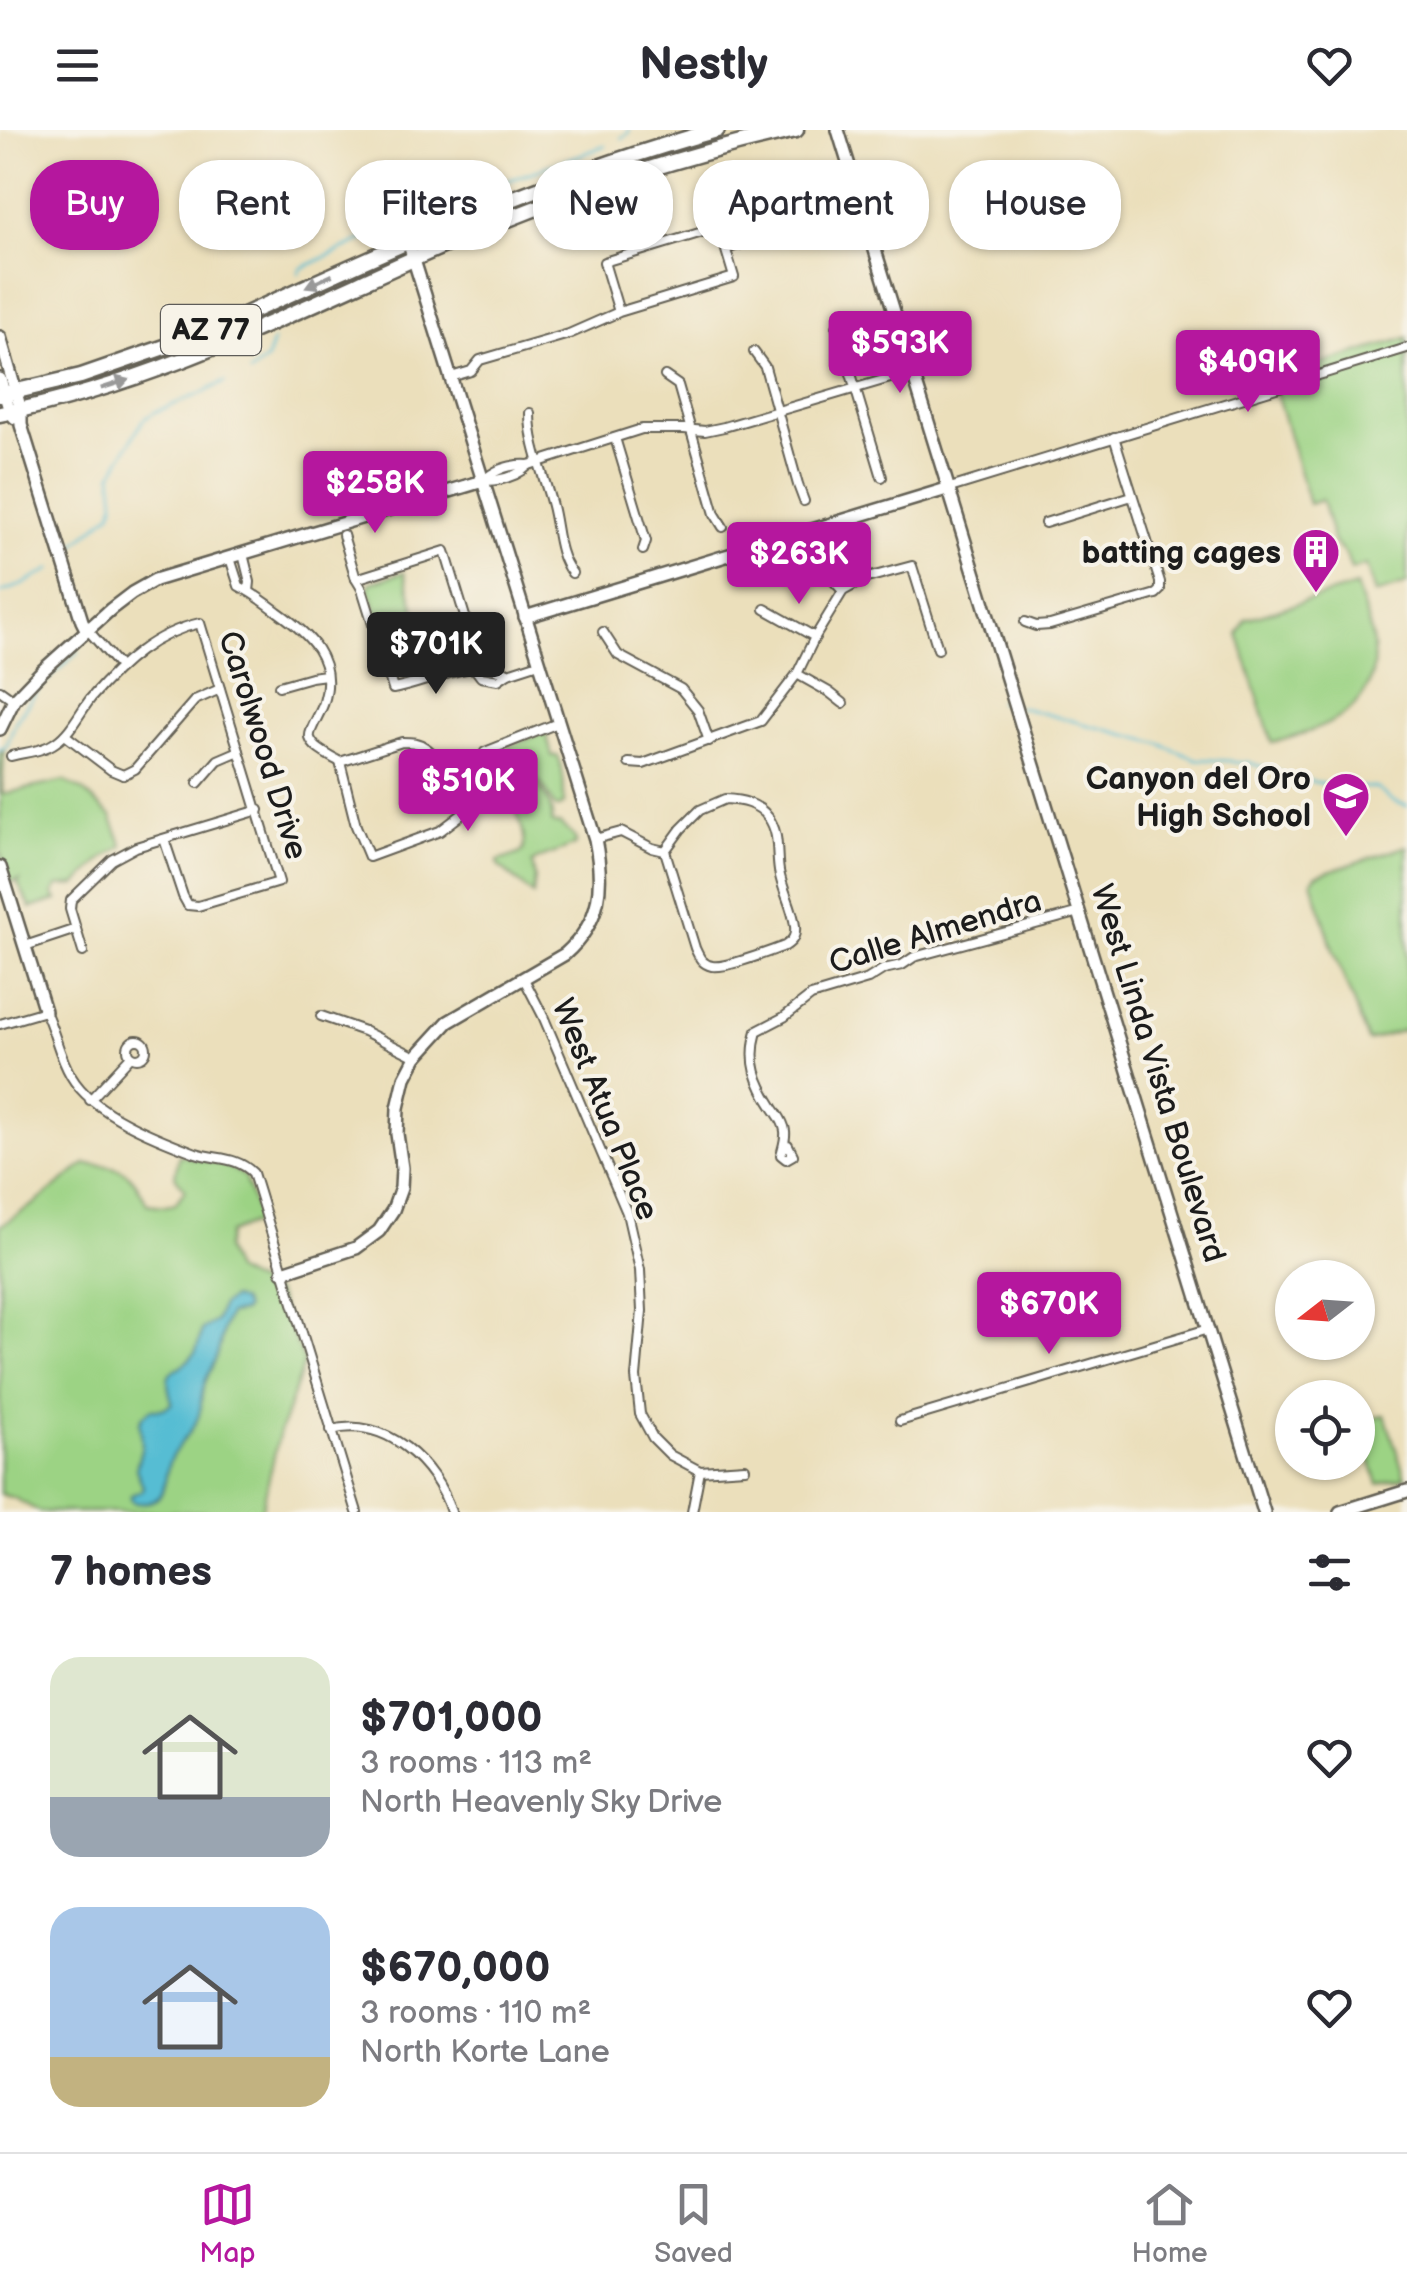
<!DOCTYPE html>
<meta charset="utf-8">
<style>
:root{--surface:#fff;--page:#f2f2f3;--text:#2b2b33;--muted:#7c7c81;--line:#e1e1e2;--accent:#b5179e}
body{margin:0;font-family:"Balsamiq Sans",sans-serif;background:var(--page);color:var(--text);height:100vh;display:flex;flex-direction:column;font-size:38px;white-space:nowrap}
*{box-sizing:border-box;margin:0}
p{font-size:32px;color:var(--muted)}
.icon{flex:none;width:55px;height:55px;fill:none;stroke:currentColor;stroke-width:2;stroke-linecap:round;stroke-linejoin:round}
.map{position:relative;height:1382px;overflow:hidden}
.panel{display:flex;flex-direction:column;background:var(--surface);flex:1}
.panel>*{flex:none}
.guide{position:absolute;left:30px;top:30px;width:1348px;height:90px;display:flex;gap:20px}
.needle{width:65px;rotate:253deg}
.fabs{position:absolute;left:1275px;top:1130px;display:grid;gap:20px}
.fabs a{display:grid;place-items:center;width:100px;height:100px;border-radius:50%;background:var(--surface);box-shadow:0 2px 8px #0004;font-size:50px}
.price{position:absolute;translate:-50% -85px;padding:0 22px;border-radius:10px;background:var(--accent);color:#fff;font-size:32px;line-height:65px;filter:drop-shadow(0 2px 5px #0008)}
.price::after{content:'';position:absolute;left:50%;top:60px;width:30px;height:22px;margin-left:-15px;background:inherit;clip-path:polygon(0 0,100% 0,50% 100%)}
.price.active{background:#222;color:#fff}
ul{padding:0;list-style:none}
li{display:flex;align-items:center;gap:30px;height:250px;padding:0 50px}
li span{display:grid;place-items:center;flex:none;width:280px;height:200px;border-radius:30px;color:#555}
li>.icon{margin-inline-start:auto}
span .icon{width:120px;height:120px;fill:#fffc;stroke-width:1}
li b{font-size:42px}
h2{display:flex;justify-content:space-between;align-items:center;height:120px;padding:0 50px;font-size:42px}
.pill{padding:0 35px;border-radius:40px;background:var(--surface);box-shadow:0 2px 8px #0004;font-size:35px;line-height:90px}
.pill.active{background:var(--accent);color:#fff}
header{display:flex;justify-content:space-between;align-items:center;height:130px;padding:0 50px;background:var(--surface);font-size:45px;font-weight:700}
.tab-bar{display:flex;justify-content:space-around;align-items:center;height:140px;border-top:2px solid var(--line);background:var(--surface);font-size:28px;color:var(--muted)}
.tab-bar a{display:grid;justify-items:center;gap:5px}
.tab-bar .active{color:var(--accent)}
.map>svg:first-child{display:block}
.green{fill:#9cd384;stroke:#5c7850;stroke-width:2.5}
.water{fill:#56bdd3;stroke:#396c78;stroke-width:2.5}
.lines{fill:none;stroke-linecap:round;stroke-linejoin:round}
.stream{stroke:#56bdd3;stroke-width:2.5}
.street-casing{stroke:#646054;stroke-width:12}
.secondary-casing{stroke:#646054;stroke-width:16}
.highway-casing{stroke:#646054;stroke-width:19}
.street{stroke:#fff;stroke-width:8}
.secondary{stroke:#fff;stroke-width:11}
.highway{stroke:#fff;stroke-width:14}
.oneway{fill:#999}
.labels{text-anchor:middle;stroke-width:8;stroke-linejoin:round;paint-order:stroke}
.shield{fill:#f7f3e8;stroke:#5e5c59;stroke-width:2.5}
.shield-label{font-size:30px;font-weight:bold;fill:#1c1c1c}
.poi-label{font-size:32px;font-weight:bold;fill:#1c1c1c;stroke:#f7f3e8;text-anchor:end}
.street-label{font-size:32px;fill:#1c1c1c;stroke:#f7f3e8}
</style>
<header><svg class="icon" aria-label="menu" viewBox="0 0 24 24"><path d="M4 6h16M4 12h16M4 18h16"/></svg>Nestly<svg class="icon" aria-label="heart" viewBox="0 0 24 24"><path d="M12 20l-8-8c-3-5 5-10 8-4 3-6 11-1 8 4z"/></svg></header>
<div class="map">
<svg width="1407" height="1382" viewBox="0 0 1407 1382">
<rect width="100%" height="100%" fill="#f7f3e8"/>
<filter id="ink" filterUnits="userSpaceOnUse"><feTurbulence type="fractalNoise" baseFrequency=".01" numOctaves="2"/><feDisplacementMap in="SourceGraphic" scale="20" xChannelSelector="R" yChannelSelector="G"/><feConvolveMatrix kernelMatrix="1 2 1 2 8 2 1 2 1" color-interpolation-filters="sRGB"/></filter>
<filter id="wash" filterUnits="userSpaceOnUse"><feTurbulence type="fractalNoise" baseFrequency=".0048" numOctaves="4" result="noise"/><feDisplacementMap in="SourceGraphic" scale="40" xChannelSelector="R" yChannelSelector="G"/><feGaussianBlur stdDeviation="2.25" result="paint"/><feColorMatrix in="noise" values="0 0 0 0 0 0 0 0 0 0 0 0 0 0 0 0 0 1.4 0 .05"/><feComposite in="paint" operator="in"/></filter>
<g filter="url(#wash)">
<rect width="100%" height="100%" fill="#ebdfbb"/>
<g class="green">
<path d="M1407 208V454L1375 464 1366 435 1351 440 1346 425 1334 413 1322 370 1309 374 1272 249Z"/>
<path d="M404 442 421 499 385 510 369 458 370 453Z"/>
<path d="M1356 456C1362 475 1371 496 1373 516 1381 583 1322 599 1272 613L1238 504 1246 489Z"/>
<path d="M546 602 552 626H558C564 641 564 658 564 674L560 677H555C551 670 548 662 542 655 531 642 517 632 508 617Z"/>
<path d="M0 622H4L2 664 64 651 82 660 111 686 123 716 104 728 76 755 58 756 53 764 57 770 31 778 18 754 20 750 10 753 0 720Z"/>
<path d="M508 637C531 641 554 669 552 692L555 694H560C566 701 577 704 576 714 562 723 544 724 532 733L535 748 533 765 499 736 498 731C504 729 517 726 522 722 532 711 507 658 501 645Z"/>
<path d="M1407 716V899L1368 911 1332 817 1312 751 1316 745Z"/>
<path d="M179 1025 225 1035 244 1046 259 1091 229 1103 225 1119 234 1141 276 1163 304 1232 279 1305 261 1382H40L14 1368 0 1364V1096L37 1072 85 1034C122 1036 131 1039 147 1074L165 1076 175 1074 185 1060 175 1046Z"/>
<path d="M1385 1285 1405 1347 1378 1354 1358 1293Z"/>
</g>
<path class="water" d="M232 1168 241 1171 245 1178 243 1182 229 1184C222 1197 222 1209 218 1222 214 1235 206 1246 203 1259 200 1270 202 1281 197 1290 190 1305 177 1315 170 1330 161 1353 171 1374 136 1373L131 1370V1365L141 1361 143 1357 136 1339 142 1315 140 1292 143 1286 151 1279H162L170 1275 172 1272C160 1232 177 1247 194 1224 199 1216 200 1208 202 1199L216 1191 222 1175Z"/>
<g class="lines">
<g class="stream">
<path d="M621 8 628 4 629 0"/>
<path d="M471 64 605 16"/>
<path d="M414 87 460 68"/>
<path d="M299 143 300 139 389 98"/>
<path d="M250 243 267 229 273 211"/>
<path d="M71 418 111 383 115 372 112 344 143 290 155 282 200 264 225 252"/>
<path d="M0 463 24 454 51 439"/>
<path d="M998 572 1012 575"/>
<path d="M1019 577 1158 613 1196 629 1247 632 1293 647 1328 655 1376 658 1391 670 1407 676"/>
<path d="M0 619 6 617 16 591 38 559 79 521"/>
</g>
</g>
</g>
<g filter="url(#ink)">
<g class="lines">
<g class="street-casing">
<g id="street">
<path d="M726 119 861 75"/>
<path d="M837 197 882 347"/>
<path d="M754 222 765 237 798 355 804 371"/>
<path d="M665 246 678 255 715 384 723 397"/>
<path d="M451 247 471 241 480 230 569 204 619 182 734 147 719 97 604 132 619 182"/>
<path d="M530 283C530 315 544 345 552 376 558 399 557 424 572 443"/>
<path d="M615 308 646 411 643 420"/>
<path d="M483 351C495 339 512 334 529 335L642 299H684L705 301 724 297 914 241"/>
<path d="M483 351C499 351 517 347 529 335"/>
<path d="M950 358 1407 218"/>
<path d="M1045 393 1132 366"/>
<path d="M820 397 828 435 839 453"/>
<path d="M343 405 356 449 362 459 393 559C429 553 472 527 508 543"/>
<path d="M794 406 798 416 811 427 843 461"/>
<path d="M243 424 250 452 249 461"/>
<path d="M230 428 239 456C253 463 265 472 278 482 309 504 337 529 324 572 322 581 308 601 310 608 314 620 331 626 340 632"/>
<path d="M356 449 445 421 477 526 475 539"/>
<path d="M765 479 815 507"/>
<path d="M1025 492 1036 496 1050 495 1156 464 1160 460V452L1114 307"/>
<path d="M87 499 120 537"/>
<path d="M603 502 618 525 681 559 698 580 709 611"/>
<path d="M475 539 481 547 498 550 508 543 539 533"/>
<path d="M797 544 829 562 843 573"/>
<path d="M279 556 311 547 326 545"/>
<path d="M0 560 14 570"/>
<path d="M65 605 111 640 123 645"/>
<path d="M402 612C411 612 418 612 426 618 439 627 465 668 465 682L440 701 369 727 356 696 340 632Z"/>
<path d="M485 622 558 593"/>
<path d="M11 626C26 622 44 621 56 612 71 602 80 582 91 568 121 533 155 503 200 493L279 752 198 776 188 775"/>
<path d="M629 633 643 634 761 591 797 544 815 507 843 461 867 448 912 436 938 519"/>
<path d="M123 645 135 639 195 570 220 559"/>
<path d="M198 653 218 630 239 621"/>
<path d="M725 669C741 670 758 673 768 687 780 703 776 723 779 741 782 760 793 777 795 796 796 806 793 811 785 816 770 821 725 839 712 836 702 834 699 827 695 818L665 721 681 699 700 680Z"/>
<path d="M164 709 183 766 188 775"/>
<path d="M595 709 621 702 652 718 665 721"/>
<path d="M25 816 76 799"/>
<path d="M83 822 70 779 71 770 112 730 136 717 259 680"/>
<path d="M524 849 543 886 627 1083 640 1140 642 1181 636 1247 640 1284 653 1308 670 1325 700 1341 745 1338"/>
<path d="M321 886 364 901 416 927"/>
<path d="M0 894 45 881C55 902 59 926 71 946 93 984 156 1008 196 1023 217 1030 236 1026 253 1043L357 1382"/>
<circle cx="137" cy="919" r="9"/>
<path d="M90 970 131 926"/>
<path d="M784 1015H788L793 1025 786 1029 781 1025C783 1017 786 1009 785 1001 784 992 778 985 774 979 757 953 748 932 757 901L784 887 811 866 868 849 884 839 902 835 914 827 1080 782"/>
<path d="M900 1291 1208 1199"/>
<path d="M331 1300C386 1286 436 1333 451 1382"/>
<path d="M692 1382 700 1341"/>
</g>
</g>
<g class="secondary-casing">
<g id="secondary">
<path d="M838 0 1264 1382"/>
<path d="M0 207 21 280V295L82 491 86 499"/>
<path d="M0 249 10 282 15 288"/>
<path d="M525 487 950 358"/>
<path d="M0 599 14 570 42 541 111 479 132 463 155 450 483 351"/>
<path d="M0 737 45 881"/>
<path d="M283 1142 356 1118 379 1101 393 1080 401 1058 402 1038 397 1004 398 978 405 948 416 927 448 892 565 824C602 791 604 755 595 709L408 111"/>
<path d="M1340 1382 1407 1361"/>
</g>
</g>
<g class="highway-casing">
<g id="highway">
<path d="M0 265 81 246 205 203C372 126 539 49 717 0"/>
<path d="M0 284C148 255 277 190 413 129 536 74 664 29 796 0"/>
</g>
</g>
<use href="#street" class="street"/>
<use href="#secondary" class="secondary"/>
<use href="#highway" class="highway"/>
</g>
<defs><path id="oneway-solid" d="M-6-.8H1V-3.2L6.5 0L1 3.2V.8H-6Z" transform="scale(2.5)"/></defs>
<g class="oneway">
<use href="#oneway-solid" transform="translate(319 151) rotate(156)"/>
<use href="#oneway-solid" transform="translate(115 254) rotate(-18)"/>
</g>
</g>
<defs>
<g id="building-pin" transform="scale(2.5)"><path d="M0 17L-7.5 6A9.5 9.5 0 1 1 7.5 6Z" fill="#b5179e" stroke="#f7f3e8"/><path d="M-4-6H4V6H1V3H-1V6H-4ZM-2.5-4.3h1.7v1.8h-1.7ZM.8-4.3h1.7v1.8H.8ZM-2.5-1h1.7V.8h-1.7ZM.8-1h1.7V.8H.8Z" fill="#fff"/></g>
<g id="school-pin" transform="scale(2.5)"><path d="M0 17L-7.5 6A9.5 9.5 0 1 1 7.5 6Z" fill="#b5179e" stroke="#f7f3e8"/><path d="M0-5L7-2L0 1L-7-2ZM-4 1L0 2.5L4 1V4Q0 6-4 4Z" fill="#fff"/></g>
</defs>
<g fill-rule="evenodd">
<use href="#building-pin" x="1316" y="422"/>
<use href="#school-pin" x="1346" y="666"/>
</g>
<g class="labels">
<rect class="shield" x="161" y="175" width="100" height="50" rx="8"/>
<g class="shield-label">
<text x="211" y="210">AZ 77</text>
</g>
<g class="poi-label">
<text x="1281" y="433">batting cages</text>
<text x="1311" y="659">Canyon del Oro<tspan x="1311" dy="37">High School</tspan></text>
</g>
<g class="street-label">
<text transform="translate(264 615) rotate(73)" y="11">Carolwood Drive</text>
<text transform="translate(935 801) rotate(-17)" y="11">Calle Almendra</text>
<text transform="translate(1159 943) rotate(73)" y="11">West Linda Vista Boulevard</text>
<text transform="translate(606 979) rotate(68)" y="11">West Atua Place</text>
</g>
</g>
</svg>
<div class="fabs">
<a><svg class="needle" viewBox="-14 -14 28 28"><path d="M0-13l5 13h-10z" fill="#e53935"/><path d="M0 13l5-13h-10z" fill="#7c7c81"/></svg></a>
<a><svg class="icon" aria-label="locate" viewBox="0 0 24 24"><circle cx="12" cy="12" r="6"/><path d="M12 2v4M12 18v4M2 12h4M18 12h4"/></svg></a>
</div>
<b class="price" style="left:900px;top:266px">$593K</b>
<b class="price" style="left:1248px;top:285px">$409K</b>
<b class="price" style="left:375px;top:406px">$258K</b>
<b class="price" style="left:799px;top:477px">$263K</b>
<b class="price active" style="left:436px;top:567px">$701K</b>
<b class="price" style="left:468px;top:704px">$510K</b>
<b class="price" style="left:1049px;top:1227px">$670K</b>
<div class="guide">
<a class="pill active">Buy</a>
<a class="pill">Rent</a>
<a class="pill">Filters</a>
<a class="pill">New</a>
<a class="pill">Apartment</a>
<a class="pill">House</a>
</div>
</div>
<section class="panel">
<h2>7 homes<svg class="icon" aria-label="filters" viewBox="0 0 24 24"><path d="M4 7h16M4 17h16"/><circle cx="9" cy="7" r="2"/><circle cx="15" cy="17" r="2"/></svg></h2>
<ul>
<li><span style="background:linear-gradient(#dfe7d0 70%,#9aa5b1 0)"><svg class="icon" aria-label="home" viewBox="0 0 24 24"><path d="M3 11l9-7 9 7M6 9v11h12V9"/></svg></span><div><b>$701,000</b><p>3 rooms · 113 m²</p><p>North Heavenly Sky Drive</p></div><svg class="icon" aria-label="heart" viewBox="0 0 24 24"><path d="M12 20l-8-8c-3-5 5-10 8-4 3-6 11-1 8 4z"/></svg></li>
<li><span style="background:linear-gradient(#a9c7e8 75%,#c2b280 0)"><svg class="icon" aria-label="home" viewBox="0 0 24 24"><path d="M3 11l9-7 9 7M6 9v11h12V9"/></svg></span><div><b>$670,000</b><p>3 rooms · 110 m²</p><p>North Korte Lane</p></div><svg class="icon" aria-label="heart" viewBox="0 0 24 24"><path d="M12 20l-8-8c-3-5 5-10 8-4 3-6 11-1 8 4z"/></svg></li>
</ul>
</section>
<nav class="tab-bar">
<a class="active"><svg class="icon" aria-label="map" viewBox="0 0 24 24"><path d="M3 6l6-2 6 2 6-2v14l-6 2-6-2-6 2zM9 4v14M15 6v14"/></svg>Map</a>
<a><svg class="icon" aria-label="saved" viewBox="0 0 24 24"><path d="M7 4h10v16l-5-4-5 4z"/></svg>Saved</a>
<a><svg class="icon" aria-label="home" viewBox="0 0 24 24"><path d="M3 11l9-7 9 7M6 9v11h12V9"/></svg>Home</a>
</nav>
